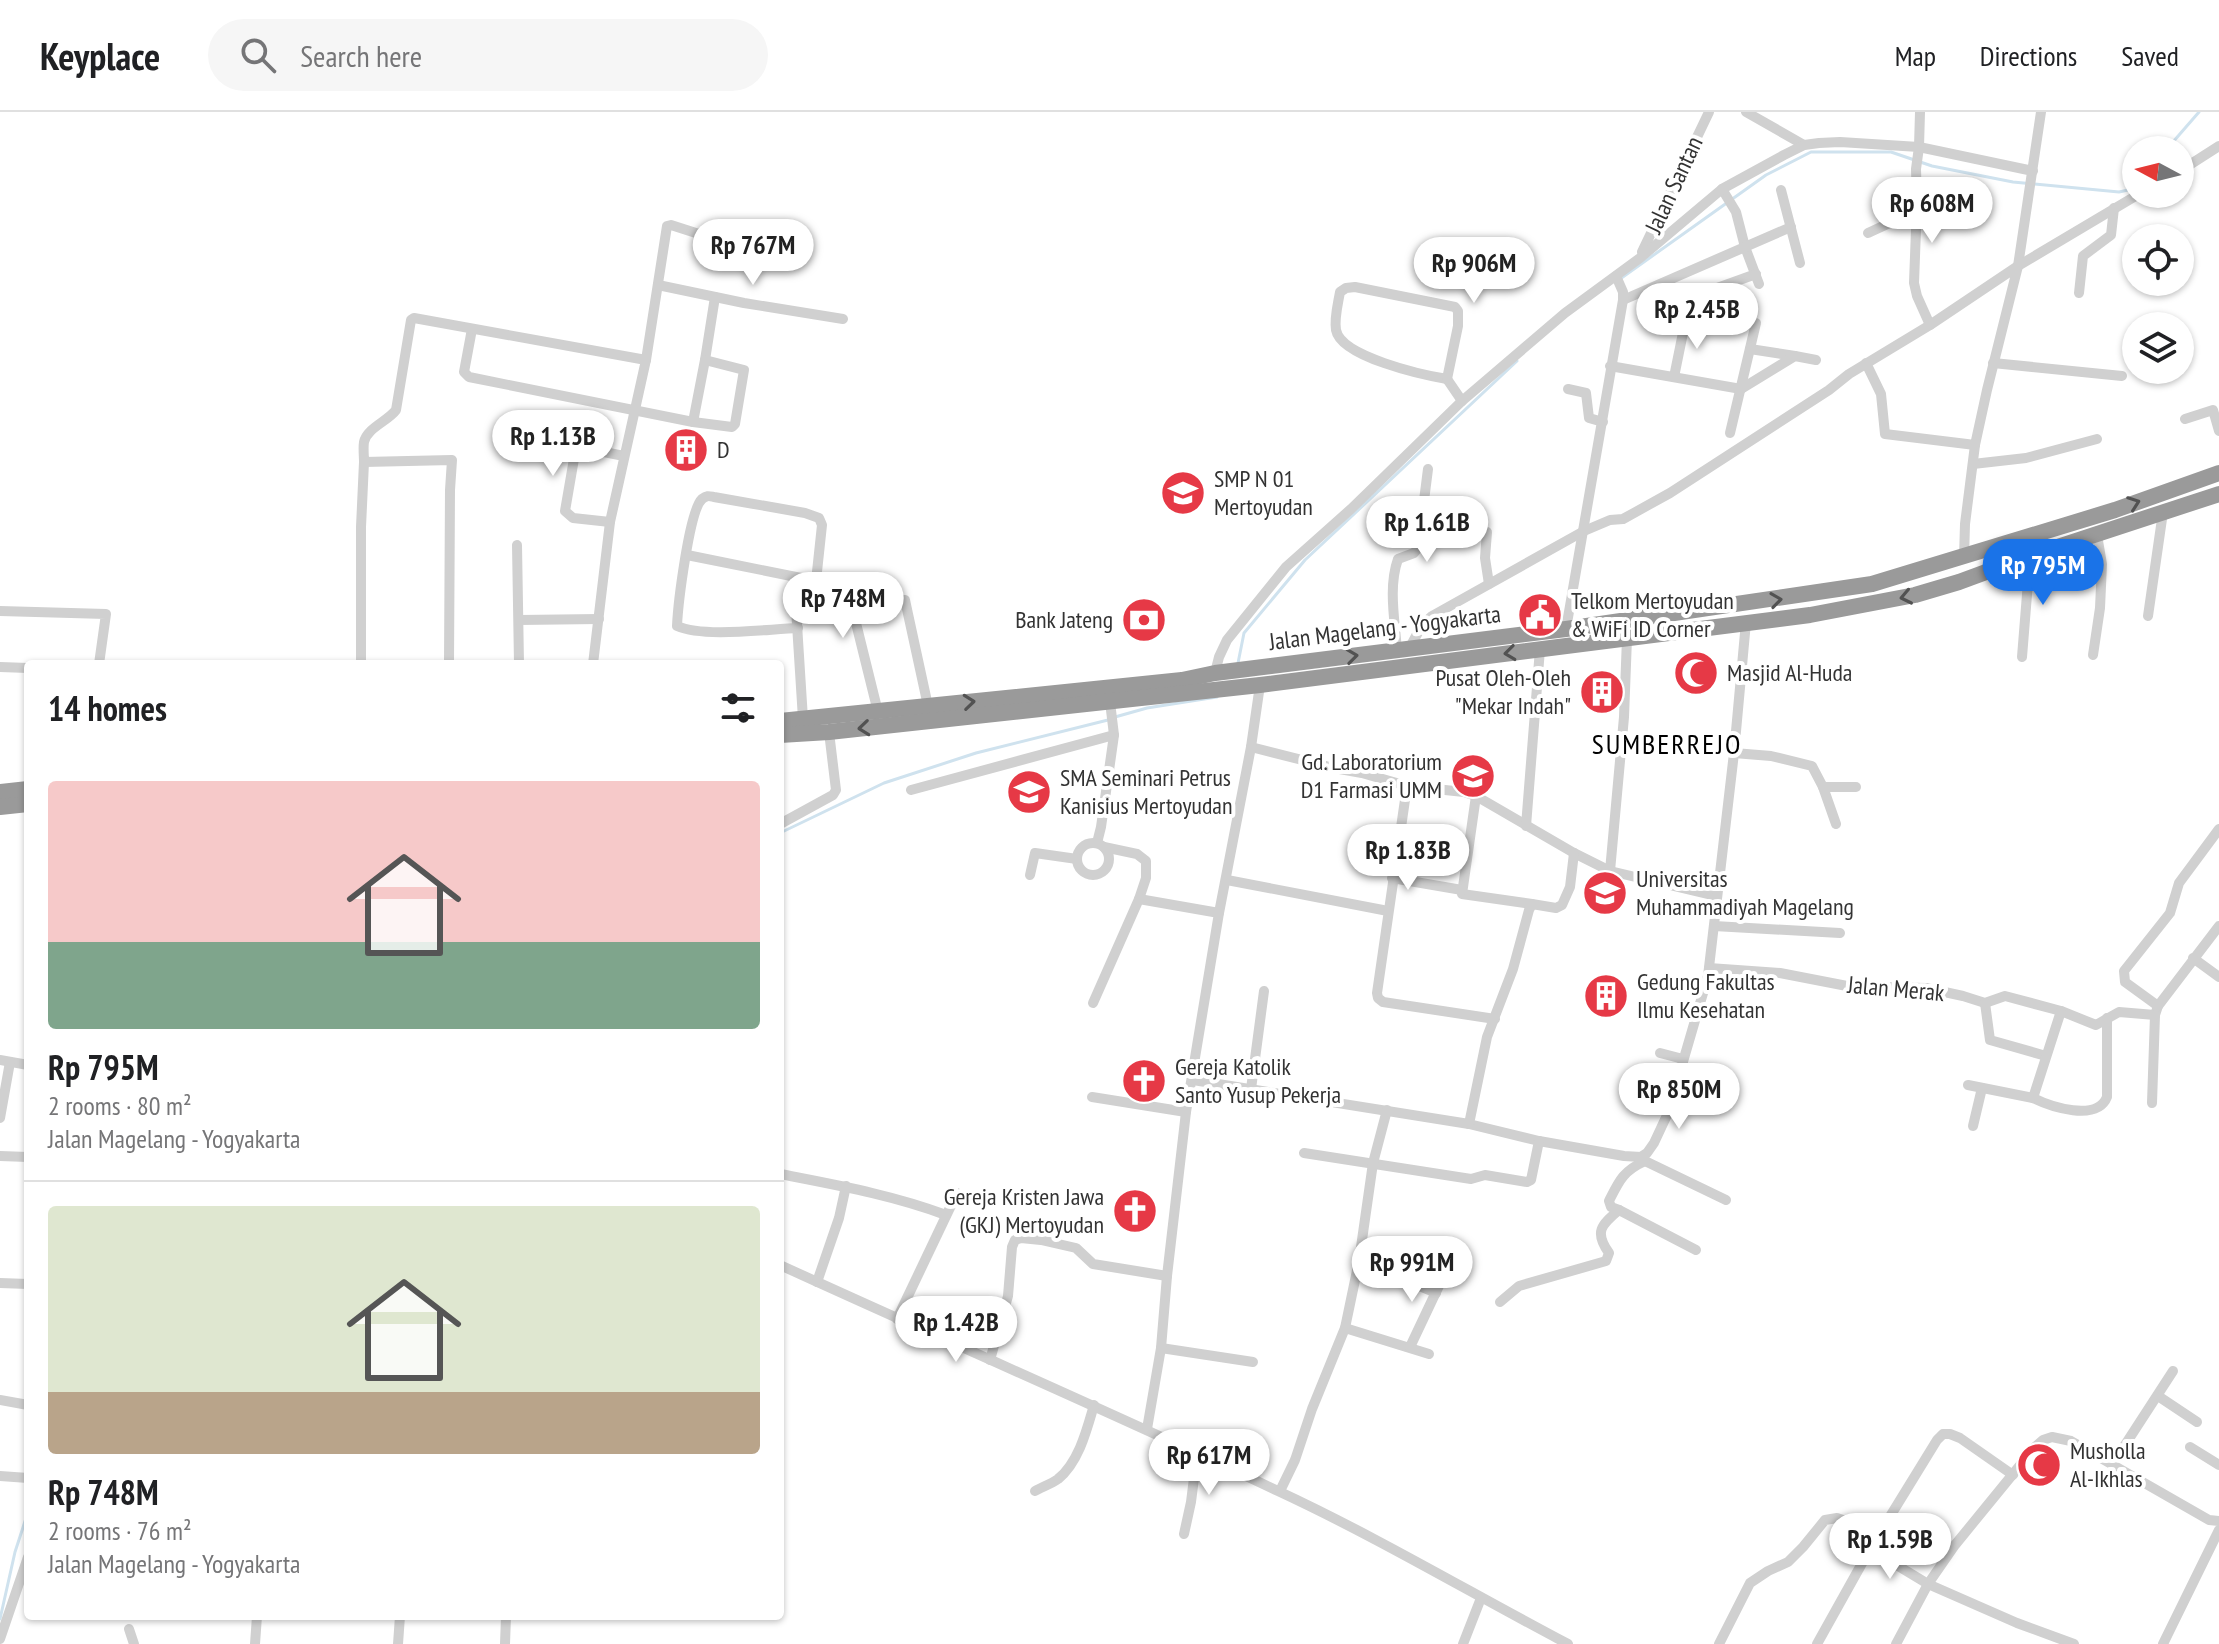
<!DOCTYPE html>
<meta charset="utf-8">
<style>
:root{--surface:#fff;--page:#f6f6f6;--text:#202124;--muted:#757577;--line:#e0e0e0;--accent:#1a73e8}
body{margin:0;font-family:"PT Sans Narrow",sans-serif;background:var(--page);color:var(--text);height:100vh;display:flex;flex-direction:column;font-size:30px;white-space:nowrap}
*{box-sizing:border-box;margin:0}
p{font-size:26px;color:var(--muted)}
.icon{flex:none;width:44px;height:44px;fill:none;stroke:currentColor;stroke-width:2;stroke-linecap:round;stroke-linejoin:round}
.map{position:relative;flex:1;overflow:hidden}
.sheet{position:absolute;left:24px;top:548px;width:760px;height:960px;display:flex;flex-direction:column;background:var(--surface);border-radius:8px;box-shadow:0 2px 6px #0004}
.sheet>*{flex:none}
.needle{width:52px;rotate:277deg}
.fabs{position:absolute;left:2122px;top:24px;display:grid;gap:16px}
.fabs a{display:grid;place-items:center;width:72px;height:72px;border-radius:50%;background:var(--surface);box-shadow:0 2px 6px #0004;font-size:40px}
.price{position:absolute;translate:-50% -68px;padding:0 18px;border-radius:28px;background:#fff;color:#222;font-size:26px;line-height:52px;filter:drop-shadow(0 2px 4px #0008)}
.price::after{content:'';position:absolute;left:50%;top:48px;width:24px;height:18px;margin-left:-12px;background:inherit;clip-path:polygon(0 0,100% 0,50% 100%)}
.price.active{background:var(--accent);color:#fff}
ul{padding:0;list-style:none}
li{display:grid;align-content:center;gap:16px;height:424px;padding:0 24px}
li+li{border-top:2px solid var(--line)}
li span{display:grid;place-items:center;height:248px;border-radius:8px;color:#555}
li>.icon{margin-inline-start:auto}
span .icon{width:144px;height:144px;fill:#fffc;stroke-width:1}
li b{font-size:34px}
h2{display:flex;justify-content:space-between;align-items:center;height:96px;padding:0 24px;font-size:34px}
header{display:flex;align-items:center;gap:48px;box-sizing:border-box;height:112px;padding:0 40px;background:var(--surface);border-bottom:2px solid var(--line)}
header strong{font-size:38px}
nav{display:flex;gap:44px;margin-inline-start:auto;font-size:28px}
.search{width:560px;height:72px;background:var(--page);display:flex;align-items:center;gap:20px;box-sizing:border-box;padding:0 28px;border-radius:44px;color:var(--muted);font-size:30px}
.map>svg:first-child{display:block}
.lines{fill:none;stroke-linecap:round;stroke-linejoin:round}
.stream{stroke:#cfe2ee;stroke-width:3}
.minor{stroke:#d0d0d0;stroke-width:10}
.highway{stroke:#9a9a9a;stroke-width:16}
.oneway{stroke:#525252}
.labels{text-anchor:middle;stroke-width:8;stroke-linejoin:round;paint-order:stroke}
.street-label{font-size:24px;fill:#333;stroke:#fff}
.poi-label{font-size:24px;fill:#333;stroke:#fff;text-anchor:start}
.quarter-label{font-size:28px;letter-spacing:2px;fill:#000;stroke:#fff}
</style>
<header>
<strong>Keyplace</strong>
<div class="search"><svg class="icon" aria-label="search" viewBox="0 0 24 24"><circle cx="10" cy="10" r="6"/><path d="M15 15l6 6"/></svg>Search here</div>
<nav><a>Map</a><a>Directions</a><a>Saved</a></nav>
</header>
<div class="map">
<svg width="2219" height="1532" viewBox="0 0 2219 1532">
<rect width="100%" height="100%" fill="#fff"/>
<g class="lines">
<g class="stream">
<path d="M2166 38 2199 0"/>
<path d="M1620 167 1766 63 1811 40H1891L1932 54 2013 70 2119 80 2128 78 2136 71"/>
<path d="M1238 551 1244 521 1305 448 1517 249"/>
<path d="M1115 605 1147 596 1217 585"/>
<path d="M780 721 884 671 976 641 1108 608"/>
<path d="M0 1507 15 1440 28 1400"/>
</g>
<g class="minor">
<path d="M1746 0 1804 33"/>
<path d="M1920 0 1919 35 1916 57 1917 91 1914 171 1917 184 1930 213"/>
<path d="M2180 59 2219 34"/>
<path d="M1722 77 1736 100 1745 135 1759 172"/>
<path d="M1781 78 1800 151"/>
<path d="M1868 121 1894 109 1917 91"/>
<path d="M1642 140 1709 0"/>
<path d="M658 173 744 191 843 207"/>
<path d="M1355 175 1455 195 1458 199V214L1447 267C1423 263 1341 245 1336 218 1334 206 1338 192 1340 180L1346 176Z"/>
<path d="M2079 181 2083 144 2111 123 2114 96"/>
<path d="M1695 184 1756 162"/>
<path d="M1623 188 1791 115"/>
<path d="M472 217 464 260 469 265 693 310 705 248 715 185"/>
<path d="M1750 237 1795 244"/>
<path d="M1866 251 1881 282 1885 322 1975 333"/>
<path d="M1993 251 2122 264"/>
<path d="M1610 254 1741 277 1795 244 1816 248"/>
<path d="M1674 265 1686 206"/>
<path d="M1447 267 1462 289"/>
<path d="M1568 277 1586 281 1589 306 1603 310"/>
<path d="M2185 307 2213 298 2219 319"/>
<path d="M693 310 732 315 735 312 744 258 705 248"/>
<path d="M1730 321 1756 211"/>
<path d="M1973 352 2026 346 2097 327"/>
<path d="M610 410 573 406 565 399 575 341 584 336 624 344"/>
<path d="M1487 420 1485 446 1489 472"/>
<path d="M517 433 519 552"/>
<path d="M687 443 816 469 840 480 849 488 852 495 878 600"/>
<path d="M1964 446 1965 412 1975 333 1987 278 2018 154 2041 0"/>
<path d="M794 465 803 607"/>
<path d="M905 488 928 594"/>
<path d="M0 499 106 502 99 552"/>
<path d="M2148 504 2163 400"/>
<path d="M519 508 599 507"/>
<path d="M798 516C767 517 704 526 677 514 678 493 689 399 702 387 707 383 709 384 714 385L805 401 819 406 822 413 816 469"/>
<path d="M1566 517 1623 188V180L1616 164"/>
<path d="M1409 537 1422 513 1432 504 1584 419 1610 408 1623 407 1670 381 1829 278 1849 262 1930 213 2018 154 2139 82"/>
<path d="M1397 539C1395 509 1388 475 1398 447L1414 441 1418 436 1428 357"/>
<path d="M2093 543 2100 496 2102 452 2097 423"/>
<path d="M2022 545 2028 470 2024 446"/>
<path d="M361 552V415L364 350"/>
<path d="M449 552 450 378 452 348 364 350C364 344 363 336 364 330 367 316 388 309 396 298L411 208 414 206 646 248"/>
<path d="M593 552 610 410 646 248 667 114 671 113 755 140 798 150"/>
<path d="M0 555 28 556"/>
<path d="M1215 561 1219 545 1227 528 1286 455 1351 397 1462 289 1565 201 1640 146 1722 77 1784 43 1804 33 1819 31 1840 30 1919 35 2033 59"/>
<path d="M1251 635 1334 656 1362 661 1407 674 1464 680 1476 684 1574 741 1610 759 1716 784"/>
<path d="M1734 641 1771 644 1812 654 1823 675 1836 712"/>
<path d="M1407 674 1377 881 1378 886 1383 890 1495 907"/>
<path d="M1823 675H1856"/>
<path d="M911 678 1114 623"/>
<path d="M1476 684 1462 782 1532 792"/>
<path d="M780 712 833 683 836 678 829 620"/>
<path d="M1526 714 1540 537"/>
<path d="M1097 731 1101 715 1114 623 1110 590"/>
<circle cx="1093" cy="747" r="16"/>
<path d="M1104 735 1137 742 1146 749V766L1139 787"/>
<path d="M1610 759 1624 605 1627 526"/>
<path d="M1030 763 1035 741 1077 747"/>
<path d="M1392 766 1462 778"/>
<path d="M1227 768 1388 799"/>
<path d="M1714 814 1840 821"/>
<path d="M2193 846 2219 865"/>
<path d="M1709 856 1780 861 1847 874 1926 876 1963 884 1985 891 2005 884 2061 899 2096 913 2119 900 2155 903 2158 894 2219 814"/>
<path d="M1093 891 1139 787 1219 801"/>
<path d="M1985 891 1990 928 2046 944"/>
<path d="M2158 894 2125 870 2124 859 2170 801 2179 771 2219 717"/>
<path d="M2061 899 2033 986C2051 995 2097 1010 2107 985V906"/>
<path d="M1660 941 1683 947"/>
<path d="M0 948 28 953"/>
<path d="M1193 968 1469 1012 1539 1029 1624 1044 1641 1045 1647 1041 1654 1031 1668 1001 1708 864 1734 641 1746 510"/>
<path d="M1968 973 2033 986"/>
<path d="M1251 977 1264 879"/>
<path d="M1092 985 1186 1000"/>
<path d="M2152 991 2155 903"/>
<path d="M0 1006 10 950"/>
<path d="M1469 1012 1487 925 1513 857 1529 798 1532 792 1556 796 1562 793 1570 775 1574 741"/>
<path d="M1973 1014 1982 976"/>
<path d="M1304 1041 1471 1067 1485 1063 1527 1070 1531 1068 1539 1029"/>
<path d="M0 1044 28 1045"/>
<path d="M1645 1049 1726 1088"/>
<path d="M780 1062C836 1073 893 1083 946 1103"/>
<path d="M1619 1098 1696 1138"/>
<path d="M1359 1149 1436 1181"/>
<path d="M780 1153C946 1229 1113 1301 1278 1379 1377 1425 1471 1481 1568 1532"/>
<path d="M817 1170 839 1106 846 1074"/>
<path d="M0 1171 28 1172"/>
<path d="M1500 1190 1519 1174 1606 1149 1609 1141C1594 1120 1601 1113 1619 1098L1611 1095 1609 1089C1619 1069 1623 1059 1645 1049L1642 1046"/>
<path d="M897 1207 957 1081"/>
<path d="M1345 1216 1429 1242"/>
<path d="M1410 1235 1445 1161"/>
<path d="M1161 1236 1253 1250"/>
<path d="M990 1248 1008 1184 1012 1135 1015 1128 1021 1126 1041 1128 1076 1136 1093 1152 1167 1164"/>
<path d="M2158 1284 2197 1310"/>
<path d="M0 1288 28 1293"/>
<path d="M1147 1317 1161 1236 1167 1164 1186 1000 1219 801 1251 635 1260 573"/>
<path d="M2190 1335 2219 1353"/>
<path d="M2112 1353 2173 1259"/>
<path d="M0 1364 28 1366"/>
<path d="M1035 1379C1042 1375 1051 1372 1058 1367 1079 1350 1087 1317 1094 1293"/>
<path d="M1280 1379 1295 1348 1312 1297 1345 1216 1359 1149 1373 1051 1387 998"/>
<path d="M1184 1422 1191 1390 1197 1342"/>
<path d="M1870 1437 1928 1472 2017 1511 2074 1532"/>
<path d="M129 1517 134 1532"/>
<path d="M0 1527 28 1445"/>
<path d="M255 1532 257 1504"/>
<path d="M398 1532 400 1504"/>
<path d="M505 1532 506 1504"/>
<path d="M1463 1532 1481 1486"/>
<path d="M1719 1532 1750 1471 1768 1459 1788 1450 1803 1435 1825 1408 1837 1406 1879 1420"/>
<path d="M1817 1532 1870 1437 1937 1328 1943 1322H1950L1960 1326 2013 1363"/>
<path d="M1896 1532 1928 1472 1955 1433 2035 1335 2043 1328 2052 1325 2071 1329 2209 1408 2219 1409"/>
<path d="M2163 1532 2219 1418"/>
</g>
<g class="highway">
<path d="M780 609 1182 568 1215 561 1566 517 1872 472 2115 398 2219 361"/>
<path d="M780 623 829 620 1260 573 1810 503 1915 483 1959 470 2024 446 2219 382"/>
<path d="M0 680 28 677"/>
<path d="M0 695 28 692"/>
</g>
</g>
<defs><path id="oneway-chevron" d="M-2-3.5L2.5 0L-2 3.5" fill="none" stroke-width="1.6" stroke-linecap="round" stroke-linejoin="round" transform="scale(2)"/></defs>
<g class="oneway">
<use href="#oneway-chevron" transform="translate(2134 391) rotate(-20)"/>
<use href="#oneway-chevron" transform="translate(1906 485) rotate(168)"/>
<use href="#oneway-chevron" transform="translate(1776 488) rotate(-8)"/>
<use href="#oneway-chevron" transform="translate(1510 541) rotate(173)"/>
<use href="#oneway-chevron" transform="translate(1352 544) rotate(-7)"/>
<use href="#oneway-chevron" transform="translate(969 590) rotate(-6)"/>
<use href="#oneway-chevron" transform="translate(864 616) rotate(174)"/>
</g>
<defs>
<g id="building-disc" transform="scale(2.3)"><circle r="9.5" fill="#e63946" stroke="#fff"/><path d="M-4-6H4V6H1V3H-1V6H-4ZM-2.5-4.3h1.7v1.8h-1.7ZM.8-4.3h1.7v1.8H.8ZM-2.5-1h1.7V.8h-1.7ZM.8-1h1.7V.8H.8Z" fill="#fff"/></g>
<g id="school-disc" transform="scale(2.3)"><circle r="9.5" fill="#e63946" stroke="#fff"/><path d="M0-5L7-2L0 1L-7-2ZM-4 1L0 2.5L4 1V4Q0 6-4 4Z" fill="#fff"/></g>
<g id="civic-disc" transform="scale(2.3)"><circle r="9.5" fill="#e63946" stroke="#fff"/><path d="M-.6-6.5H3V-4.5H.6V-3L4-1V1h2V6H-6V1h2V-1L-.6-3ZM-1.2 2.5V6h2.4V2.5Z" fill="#fff"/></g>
<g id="bank-disc" transform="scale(2.3)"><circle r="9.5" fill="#e63946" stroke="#fff"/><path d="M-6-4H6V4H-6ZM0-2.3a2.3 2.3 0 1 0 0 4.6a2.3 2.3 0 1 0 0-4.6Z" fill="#fff"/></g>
<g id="mosque-disc" transform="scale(2.3)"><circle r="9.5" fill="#e63946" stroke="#fff"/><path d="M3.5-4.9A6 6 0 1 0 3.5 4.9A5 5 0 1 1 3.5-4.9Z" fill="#fff"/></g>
<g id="university-disc" transform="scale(2.3)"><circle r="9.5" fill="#e63946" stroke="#fff"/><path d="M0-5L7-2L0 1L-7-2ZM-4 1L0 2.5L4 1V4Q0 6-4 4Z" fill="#fff"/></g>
<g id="church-disc" transform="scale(2.3)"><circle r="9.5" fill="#e63946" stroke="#fff"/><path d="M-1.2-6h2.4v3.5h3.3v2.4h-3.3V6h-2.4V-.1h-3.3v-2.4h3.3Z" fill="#fff"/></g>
</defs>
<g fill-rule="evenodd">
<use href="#building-disc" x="686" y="338"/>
<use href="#school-disc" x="1183" y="381"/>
<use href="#civic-disc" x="1540" y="503"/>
<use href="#bank-disc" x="1144" y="508"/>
<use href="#mosque-disc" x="1696" y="561"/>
<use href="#building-disc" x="1602" y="580"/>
<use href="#university-disc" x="1473" y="664"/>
<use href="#school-disc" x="1029" y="680"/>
<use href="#university-disc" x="1605" y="781"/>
<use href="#building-disc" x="1606" y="884"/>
<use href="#church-disc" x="1144" y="969"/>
<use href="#church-disc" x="1135" y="1099"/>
<use href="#mosque-disc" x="2039" y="1353"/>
</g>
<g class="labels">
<g class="street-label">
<text transform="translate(1674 73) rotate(-65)" y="8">Jalan Santan</text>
<text transform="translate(1385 516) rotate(-7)" y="8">Jalan Magelang - Yogyakarta</text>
<text transform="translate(1896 877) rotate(5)" y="8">Jalan Merak</text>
</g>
<g class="poi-label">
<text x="717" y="346">D</text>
<text x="1214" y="375">SMP N 01<tspan x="1214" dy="28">Mertoyudan</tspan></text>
<text x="1571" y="497">Telkom Mertoyudan<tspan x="1571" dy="28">&amp; WiFi ID Corner</tspan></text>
<text x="1113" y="516" text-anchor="end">Bank Jateng</text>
<text x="1727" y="569">Masjid Al-Huda</text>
<text x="1571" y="574" text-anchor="end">Pusat Oleh-Oleh<tspan x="1571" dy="28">"Mekar Indah"</tspan></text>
<text x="1442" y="658" text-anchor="end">Gd. Laboratorium<tspan x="1442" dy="28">D1 Farmasi UMM</tspan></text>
<text x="1060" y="674">SMA Seminari Petrus<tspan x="1060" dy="28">Kanisius Mertoyudan</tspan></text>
<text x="1636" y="775">Universitas<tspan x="1636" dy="28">Muhammadiyah Magelang</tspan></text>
<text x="1637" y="878">Gedung Fakultas<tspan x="1637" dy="28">Ilmu Kesehatan</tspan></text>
<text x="1175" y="963">Gereja Katolik<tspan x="1175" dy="28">Santo Yusup Pekerja</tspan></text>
<text x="1104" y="1093" text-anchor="end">Gereja Kristen Jawa<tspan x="1104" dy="28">(GKJ) Mertoyudan</tspan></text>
<text x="2070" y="1347">Musholla<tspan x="2070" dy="28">Al-Ikhlas</tspan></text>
</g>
<g class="quarter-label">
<text x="1667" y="642">SUMBERREJO</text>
</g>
</g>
</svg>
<div class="fabs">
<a><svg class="needle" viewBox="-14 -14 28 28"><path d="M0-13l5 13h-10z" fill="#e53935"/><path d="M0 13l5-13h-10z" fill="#757577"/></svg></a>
<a><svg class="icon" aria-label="locate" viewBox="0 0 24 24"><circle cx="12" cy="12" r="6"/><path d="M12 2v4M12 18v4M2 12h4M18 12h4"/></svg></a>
<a><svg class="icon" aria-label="layers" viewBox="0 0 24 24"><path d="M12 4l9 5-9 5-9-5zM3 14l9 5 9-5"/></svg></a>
</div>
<b class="price" style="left:1932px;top:133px">Rp 608M</b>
<b class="price" style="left:753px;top:175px">Rp 767M</b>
<b class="price" style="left:1474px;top:193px">Rp 906M</b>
<b class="price" style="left:1697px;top:239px">Rp 2.45B</b>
<b class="price" style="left:553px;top:366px">Rp 1.13B</b>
<b class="price" style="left:1427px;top:452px">Rp 1.61B</b>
<b class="price active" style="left:2043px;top:495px">Rp 795M</b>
<b class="price" style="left:843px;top:528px">Rp 748M</b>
<b class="price" style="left:1408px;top:780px">Rp 1.83B</b>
<b class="price" style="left:1679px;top:1019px">Rp 850M</b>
<b class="price" style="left:1412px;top:1192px">Rp 991M</b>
<b class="price" style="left:956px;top:1252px">Rp 1.42B</b>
<b class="price" style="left:1209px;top:1385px">Rp 617M</b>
<b class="price" style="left:1890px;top:1469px">Rp 1.59B</b>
<section class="sheet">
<h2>14 homes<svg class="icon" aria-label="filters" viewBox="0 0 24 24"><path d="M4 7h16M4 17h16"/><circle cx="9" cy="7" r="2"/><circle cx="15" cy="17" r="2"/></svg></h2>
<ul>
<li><span style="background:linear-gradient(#f6c9c9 65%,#7fa58c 0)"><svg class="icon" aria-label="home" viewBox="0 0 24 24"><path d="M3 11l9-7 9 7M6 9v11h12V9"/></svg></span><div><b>Rp 795M</b><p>2 rooms · 80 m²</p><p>Jalan Magelang - Yogyakarta</p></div></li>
<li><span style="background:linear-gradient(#dfe7d0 75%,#b9a48a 0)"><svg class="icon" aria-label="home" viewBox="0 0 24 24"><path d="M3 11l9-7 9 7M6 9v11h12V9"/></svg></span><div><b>Rp 748M</b><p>2 rooms · 76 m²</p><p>Jalan Magelang - Yogyakarta</p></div></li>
</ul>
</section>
</div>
